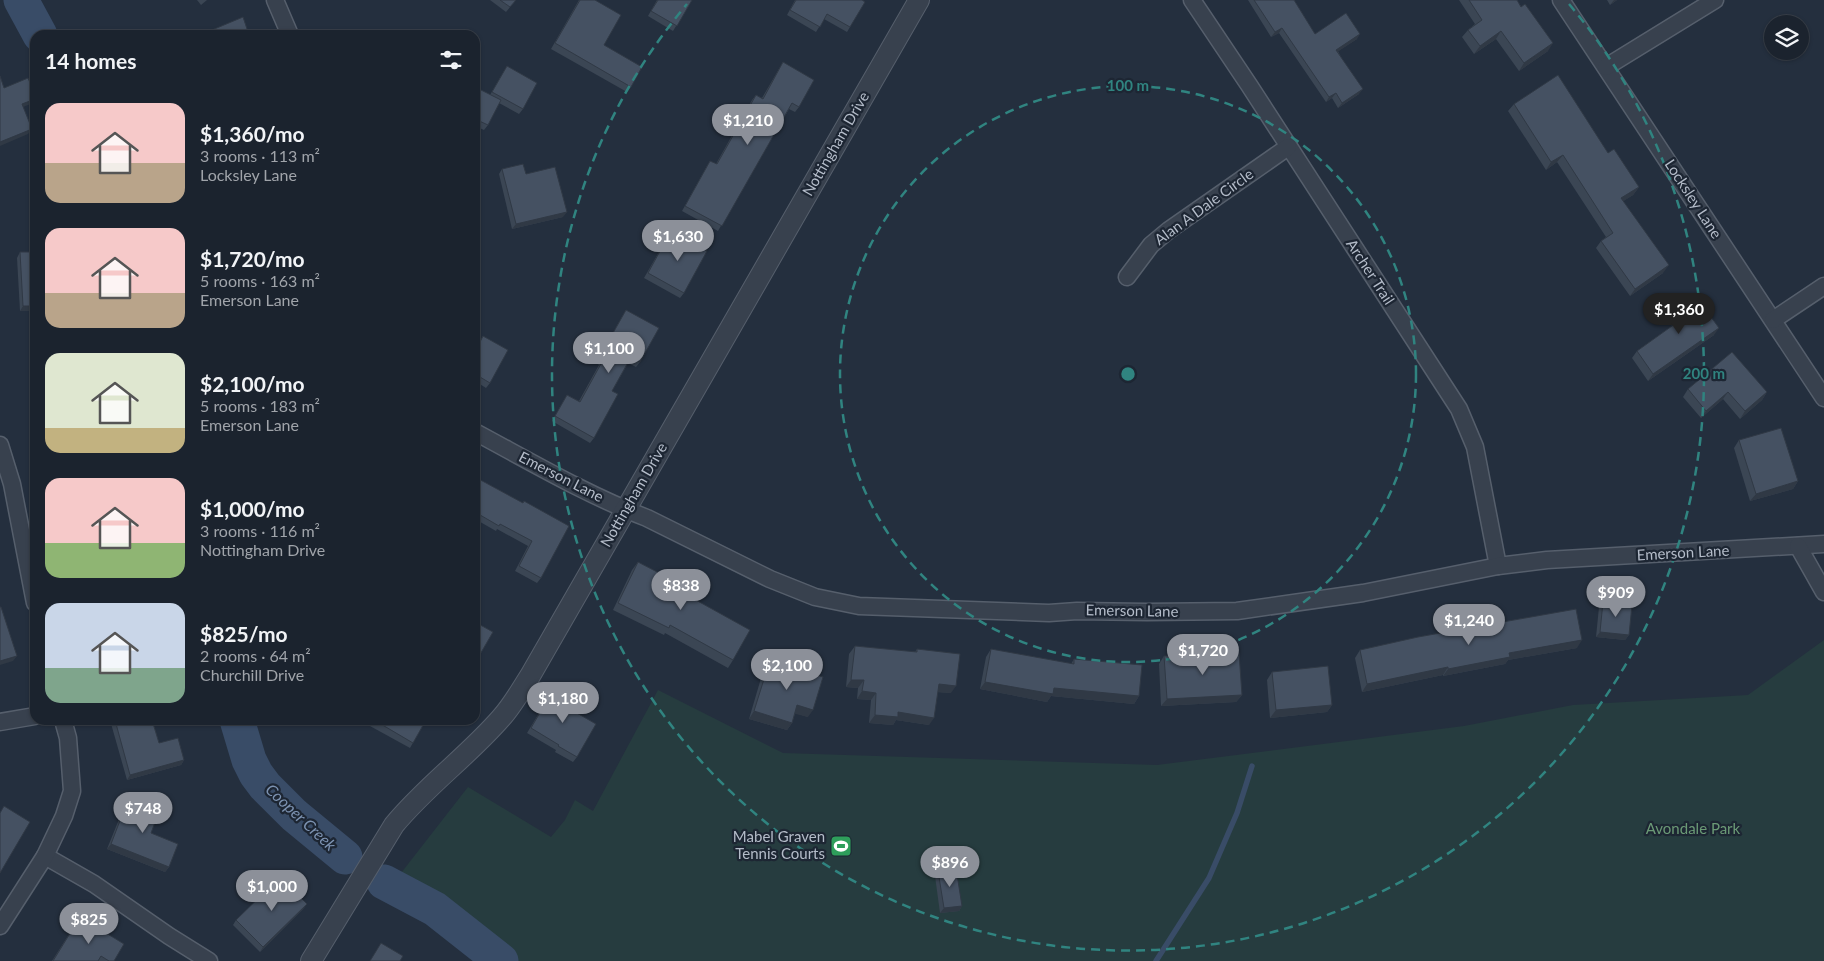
<!DOCTYPE html>
<meta charset="utf-8">
<style>
:root{--surface:#1b232e;--page:#242b36;--text:#f1f3f6;--muted:#a0a4aa;--line:#39404a;--accent:#8c9099}
body{margin:0;font-family:Lato,sans-serif;background:var(--page);color:var(--text);height:100vh;display:flex;flex-direction:column;font-size:19px;white-space:nowrap}
*{box-sizing:border-box;margin:0}
p{font-size:16px;color:var(--muted)}
.icon{flex:none;width:28px;height:28px;fill:none;stroke:currentColor;stroke-width:2;stroke-linecap:round;stroke-linejoin:round}
.map{position:relative;flex:1;overflow:hidden}
.side{position:absolute;left:30px;top:30px;width:450px;height:695px;display:flex;flex-direction:column;background:var(--surface);border-radius:15px;box-shadow:0 1px 4px #0004,0 0 0 1px var(--line)}
.side>*{flex:none}
.fabs{position:absolute;left:1764px;top:15px;display:grid;gap:10px}
.fabs a{display:grid;place-items:center;width:45px;height:45px;border-radius:50%;background:var(--surface);box-shadow:0 1px 4px #0004,0 0 0 1px var(--line);font-size:25px}
.price{position:absolute;translate:-50% -42px;padding:0 11px;border-radius:18px;background:var(--accent);color:#fff;font-size:16px;line-height:32px;filter:drop-shadow(0 1px 2px #0008)}
.price::after{content:'';position:absolute;left:50%;top:30px;width:15px;height:11px;margin-left:-8px;background:inherit;clip-path:polygon(0 0,100% 0,50% 100%)}
.price.on{background:#222;color:#fff}
ul{padding:0;list-style:none}
li{display:flex;align-items:center;gap:15px;height:125px;padding:0 15px}
li span{display:grid;place-items:center;flex:none;width:140px;height:100px;border-radius:15px;color:#555}
li>.icon{margin-inline-start:auto}
span .icon{width:60px;height:60px;fill:#fffc;stroke-width:1}
li b{font-size:21px}
h2{display:flex;justify-content:space-between;align-items:center;height:60px;padding:0 15px;font-size:21px}
.map>svg:first-child{display:block}
.green{fill:#263c3f}
.lines{fill:none;stroke-linecap:round;stroke-linejoin:round}
.stream{stroke:#394c67;stroke-width:5.5}
.river{stroke:#394c67;stroke-width:35}
.minor-casing{stroke:#565f6c;stroke-width:19}
.tertiary-casing{stroke:#565f6c;stroke-width:22}
.minor{stroke:#38414e;stroke-width:16}
.tertiary{stroke:#38414e;stroke-width:20}
.wall{fill:#3b4654}
.shaded-wall{fill:#303945}
.building{fill:#455162;stroke:#303945}
.ring{fill:none;stroke:#308480;stroke-width:2.5;stroke-dasharray:9 6}
.labels{text-anchor:middle;stroke-width:4.5;stroke-linejoin:round;paint-order:stroke}
.street-label{font-size:15px;fill:#b4bcc9;stroke:#1d2633}
.park-label{font-size:15px;fill:#6b9a76;stroke:#1d2633}
.poi-label{font-size:15px;fill:#b4bcc9;stroke:#1d2633;text-anchor:end}
.water-label{font-size:16px;font-style:italic;fill:#7c92b1;stroke:#1d2633}
.centre{fill:#308480;stroke:#1d2633;stroke-width:2.5}
.ring-label{font-size:15px;text-anchor:middle;font-weight:bold;fill:#308480;stroke:#1d2633;stroke-width:4.5;stroke-linejoin:round;paint-order:stroke}
</style>
<div class="map">
<svg width="1824" height="961" viewBox="0 0 1824 961">
<rect width="100%" height="100%" fill="#242f3e"/>
<path class="green" d="M1824 640V961H479L387 891 468 787 551 837 565 820 575 800 593 811 658 690 783 753 1157 765 1464 726 1573 705 1748 695Z"/>
<g class="lines">
<path class="stream" d="M1156 961 1209 878 1237 813 1252 766"/>
<g class="river">
<path d="M21 0 40 35"/>
<path d="M237 720 249 760 256 774 265 786 294 815 345 857"/>
<path d="M384 882 435 909 501 961"/>
</g>
<g class="minor-casing">
<g id="minor">
<path d="M275 0 290 35"/>
<path d="M1192 0 1249 85 1459 409 1475 447 1498 566"/>
<path d="M1561 0 1824 398"/>
<path d="M1606 67 1715 0"/>
<path d="M1127 277 1151 245 1169 230 1288 147"/>
<path d="M1773 320 1824 286"/>
<path d="M475 432C531 462 587 495 647 518L770 579 815 597 859 606 1049 613 1077 611 1147 612 1237 611 1363 593 1498 566 1547 560 1824 544"/>
<path d="M0 445 12 484 35 603"/>
<path d="M1798 546 1824 592"/>
<path d="M0 722 35 716"/>
<path d="M45 856 94 884 169 936 209 961"/>
<path d="M0 926 45 856 64 816 72 791 68 738 63 720"/>
</g>
</g>
<g class="tertiary-casing">
<path id="tertiary" d="M311 961 394 825C426 786 468 756 501 718 512 706 521 690 530 676L919 0"/>
</g>
<use href="#minor" class="minor"/>
<use href="#tertiary" class="tertiary"/>
</g>
<g class="wall">
<path d="M197 0H207L201 5Z"/>
<path d="M490 0H516L506 12Z"/>
<path d="M579 0H595L604 45 631 87 627 92 551 49Z"/>
<path d="M657 0H692L673 31 648 16Z"/>
<path d="M795 0H862L850 27 847 32 824 19 816 32 787 15Z"/>
<path d="M1248 0H1294L1315 34 1357 39 1338 51 1359 94 1338 108 1332 98 1326 102 1279 33 1271 37Z"/>
<path d="M1459 0H1517L1548 51 1519 71 1496 39 1474 54 1462 37 1468 30 1475 24Z"/>
<path d="M1607 0H1617L1610 5Z"/>
<path d="M212 30 249 35H209Z"/>
<path d="M783 62 799 107 795 112 789 109 718 231 682 211 707 166 710 161 716 164 752 100 756 95 762 98Z"/>
<path d="M507 66 523 109 519 114 499 103 488 125 484 130 475 126V87L490 95Z"/>
<path d="M1514 104 1608 153 1639 187 1633 195 1623 201 1663 273 1630 296 1596 248 1601 241 1606 237 1557 162 1546 170 1508 111Z"/>
<path d="M502 169 526 174 563 217 512 229 499 174Z"/>
<path d="M671 231 684 293 680 298 644 278Z"/>
<path d="M20 252H35V311H20L17 258Z"/>
<path d="M626 310 640 362 636 367 628 363 612 391 594 438 590 443 552 421 567 395 579 401 599 365 596 363Z"/>
<path d="M1672 311 1714 335 1648 381 1632 358 1637 351 1672 326 1666 318Z"/>
<path d="M483 336 490 383 486 388 475 381V350Z"/>
<path d="M34 364H35V384L30 370Z"/>
<path d="M1688 389 1767 392 1762 400 1740 419 1723 399 1701 418 1683 397Z"/>
<path d="M1739 440 1798 481 1793 489 1750 501 1734 448Z"/>
<path d="M475 477 522 503 541 578 537 583 515 571 528 546 497 529 496 531 475 519Z"/>
<path d="M638 562 685 594 733 660 728 668 665 633 664 635 613 610 632 570Z"/>
<path d="M1603 602 1629 635 1625 640 1596 637 1599 607Z"/>
<path d="M855 646 915 652 917 649 951 693 938 692 929 725 896 720 893 725 869 723 871 700 857 699 858 688 846 687 849 654Z"/>
<path d="M1577 648 1508 660 1505 664 1443 676V675L1362 692 1355 658 1360 650Z"/>
<path d="M991 649 1071 664 1074 659 1139 696 1134 704 1051 696 1047 702 980 689 986 657Z"/>
<path d="M1164 656 1242 695 1236 702 1161 706 1159 664Z"/>
<path d="M770 660 808 717 795 713 792 723 787 730 749 719 764 668Z"/>
<path d="M1272 672 1332 705 1327 712 1270 718 1267 680Z"/>
<path d="M556 685 563 705 577 757 573 762 555 752 556 750 527 733Z"/>
<path d="M110 720H152L159 743 184 760 181 765 127 780Z"/>
<path d="M373 720H426L410 748 370 726Z"/>
<path d="M129 797 151 833 169 867 165 872 107 849 126 802Z"/>
<path d="M938 871 962 906 959 911 940 913 935 876Z"/>
<path d="M307 904 303 909 260 952 233 925 236 920Z"/>
<path d="M80 917 114 961H52Z"/>
</g>
<g class="shaded-wall">
<path d="M1614 0H1617L1610 5Z"/>
<path d="M1282 28 1279 33 1271 37 1275 32Z"/>
<path d="M1501 31 1496 39 1474 54 1480 46Z"/>
<path d="M1360 34 1357 39 1333 55 1336 50Z"/>
<path d="M1553 43 1548 51 1519 71 1524 63Z"/>
<path d="M1363 89 1359 94 1338 108 1342 103Z"/>
<path d="M1336 93 1332 98 1326 102 1329 97Z"/>
<path d="M35 99 33 103 18 109 22 104Z"/>
<path d="M32 129 28 134 0 146V142Z"/>
<path d="M1563 155 1557 162 1546 170 1551 162Z"/>
<path d="M1639 187 1633 195 1616 206 1621 198Z"/>
<path d="M567 212 563 217 512 229 516 224Z"/>
<path d="M1669 265 1663 273 1630 296 1635 289Z"/>
<path d="M23 306H35V311H20Z"/>
<path d="M1719 328 1714 335 1648 381 1653 374Z"/>
<path d="M1728 392 1723 399 1701 418 1706 411Z"/>
<path d="M1767 392 1762 400 1740 419 1745 411Z"/>
<path d="M1798 481 1793 489 1750 501 1756 494Z"/>
<path d="M1600 632 1629 635 1625 640 1596 637Z"/>
<path d="M1582 640 1577 648 1508 660 1505 664 1443 676 1448 669 1509 653Z"/>
<path d="M17 656 13 661 0 665V661Z"/>
<path d="M1448 667 1443 675 1362 692 1367 684Z"/>
<path d="M851 680H864L858 688 846 687Z"/>
<path d="M985 682 1054 688 1139 696 1134 704 1051 696 1047 702 980 689Z"/>
<path d="M939 684 956 686 951 693 934 692Z"/>
<path d="M862 691 876 693 871 700 857 699Z"/>
<path d="M1242 695 1236 702 1161 706 1167 699Z"/>
<path d="M797 705 813 710 808 717 792 713Z"/>
<path d="M1332 705 1327 712 1270 718 1276 710Z"/>
<path d="M754 711 792 723 787 730 749 719Z"/>
<path d="M898 712 934 718 929 725 896 720 893 725 869 723 875 715Z"/>
<path d="M184 760 181 765 127 780 130 775Z"/>
<path d="M111 844 169 867 165 872 107 849Z"/>
<path d="M307 904 303 909 260 952 263 947Z"/>
<path d="M962 906 959 911 940 913 944 908Z"/>
</g>
<g class="building">
<path d="M500 0H516L510 7Z"/>
<path d="M580 0H595L621 15 604 45 642 67 631 87 555 43Z"/>
<path d="M658 0H692L677 26 651 11Z"/>
<path d="M796 0H862L865 2 850 27 827 14 820 27 790 10Z"/>
<path d="M1254 0H1294L1315 34 1346 13 1360 34 1336 50 1363 89 1342 103 1336 93 1329 97 1282 28 1275 32Z"/>
<path d="M1469 0H1517L1521 7 1525 4 1553 43 1524 63 1501 31 1480 46 1468 30 1482 20Z"/>
<path d="M243 17 249 35H214L212 30Z"/>
<path d="M783 62 814 80 799 107 792 103 722 226 685 206 710 161 717 164 756 95 763 99Z"/>
<path d="M507 66 537 83 523 109 492 92Z"/>
<path d="M1558 75 1608 153 1614 149 1639 187 1621 198 1669 265 1635 289 1601 241 1613 233 1563 155 1551 162 1514 104Z"/>
<path d="M0 76 4 88 28 78 35 95V99L22 104 32 129 0 142Z"/>
<path d="M475 87 501 100 488 125 475 119Z"/>
<path d="M523 164 526 174 555 167 567 212 516 224 502 169Z"/>
<path d="M671 231 707 251 684 293 648 273Z"/>
<path d="M20 252H35V306H23Z"/>
<path d="M1695 295 1719 328 1653 374 1637 351 1679 321 1672 311Z"/>
<path d="M626 310 659 328 640 362 631 357 612 391 618 394 594 438 555 416 567 395 580 402 603 360 599 358Z"/>
<path d="M483 336 508 350 490 383 475 374V352Z"/>
<path d="M1732 352 1767 392 1745 411 1728 392 1706 411 1688 389Z"/>
<path d="M1781 428 1798 481 1756 494 1739 440Z"/>
<path d="M475 477 523 503 524 501 569 526 541 578 519 566 532 541 500 524 499 526 475 512Z"/>
<path d="M638 562 688 588 685 594 750 630 733 660 670 625 669 628 618 603Z"/>
<path d="M1603 602 1632 605 1629 635 1600 632Z"/>
<path d="M0 607H1L17 656 0 661Z"/>
<path d="M1576 609 1582 640 1509 653 1510 657 1448 669V667L1367 684 1360 650 1418 637Z"/>
<path d="M475 622 493 632 475 663Z"/>
<path d="M855 646 917 652V649L960 654 956 686 939 684 934 718 898 712V717L875 715 876 693 862 691 864 680H851Z"/>
<path d="M991 649 1074 664V659L1142 665 1139 696 1054 688 1053 694 985 682Z"/>
<path d="M1239 653 1242 695 1167 699 1164 656Z"/>
<path d="M770 660 823 677 813 710 797 705 792 723 754 711Z"/>
<path d="M1328 666 1332 705 1276 710 1272 672Z"/>
<path d="M556 685 570 693 563 705 596 724 577 757 558 746 559 745 531 728Z"/>
<path d="M115 720H152L159 743 178 738 184 760 130 775Z"/>
<path d="M374 720H426L413 743Z"/>
<path d="M129 797 160 809 151 833 178 844 169 867 111 844Z"/>
<path d="M4 806 30 822 0 873V813Z"/>
<path d="M956 868 962 906 944 908 938 871Z"/>
<path d="M280 877 307 904 263 947 236 920Z"/>
<path d="M80 917 124 944 114 961H109L101 956 98 961H53Z"/>
<path d="M381 943 403 956 400 961H370Z"/>
</g>
<g class="ring">
<circle cx="1128" cy="374" r="288"/>
<path d="M1569 4A576 576 0 1 1 687 4"/>
</g>
<defs>
<g id="stadium-square" transform="scale(1.125)"><rect x="-9" y="-9" width="18" height="18" rx="4" fill="#2e9e5b" stroke="#1d2633"/><path d="M0-5a6.5 5 0 1 0 0 10a6.5 5 0 1 0 0-10ZM-3.5-1.8h7v3.6h-7Z" fill="#fff"/></g>
</defs>
<g fill-rule="evenodd">
<use href="#stadium-square" x="841" y="846"/>
</g>
<g class="labels">
<g class="street-label">
<text transform="translate(836 144) rotate(-60)" y="5">Nottingham Drive</text>
<text transform="translate(1693 199) rotate(57)" y="5">Locksley Lane</text>
<text transform="translate(1204 207) rotate(-36)" y="5">Alan A Dale Circle</text>
<text transform="translate(1370 272) rotate(57)" y="5">Archer Trail</text>
<text transform="translate(561 477) rotate(27)" y="5">Emerson Lane</text>
<text transform="translate(634 495) rotate(-60)" y="5">Nottingham Drive</text>
<text transform="translate(1683 553) rotate(-3)" y="5">Emerson Lane</text>
<text transform="translate(1132 611) rotate(1)" y="5">Emerson Lane</text>
</g>
<g class="park-label">
<text x="1693" y="834">Avondale Park</text>
</g>
<g class="poi-label">
<text x="825" y="842">Mabel Graven<tspan x="825" dy="17">Tennis Courts</tspan></text>
</g>
<g class="water-label">
<text transform="translate(301 817) rotate(43)" y="6">Cooper Creek</text>
</g>
</g>
<circle cx="1128" cy="374" r="8" class="centre"/>
<g class="ring-label">
<text x="1128" y="91">100 m</text>
<text x="1704" y="379">200 m</text>
</g>
</svg>
<div class="fabs">
<a><svg class="icon" aria-label="layers" viewBox="0 0 24 24"><path d="M12 4l9 5-9 5-9-5zM3 14l9 5 9-5"/></svg></a>
</div>
<b class="price" style="left:748px;top:146px">$1,210</b>
<b class="price" style="left:678px;top:262px">$1,630</b>
<b class="price on" style="left:1679px;top:335px">$1,360</b>
<b class="price" style="left:609px;top:374px">$1,100</b>
<b class="price" style="left:681px;top:611px">$838</b>
<b class="price" style="left:1616px;top:618px">$909</b>
<b class="price" style="left:1469px;top:646px">$1,240</b>
<b class="price" style="left:1203px;top:676px">$1,720</b>
<b class="price" style="left:787px;top:691px">$2,100</b>
<b class="price" style="left:563px;top:724px">$1,180</b>
<b class="price" style="left:143px;top:834px">$748</b>
<b class="price" style="left:950px;top:888px">$896</b>
<b class="price" style="left:272px;top:912px">$1,000</b>
<b class="price" style="left:89px;top:945px">$825</b>
<section class="side">
<h2>14 homes<svg class="icon" aria-label="filters" viewBox="0 0 24 24"><path d="M4 7h16M4 17h16"/><circle cx="9" cy="7" r="2"/><circle cx="15" cy="17" r="2"/></svg></h2>
<ul>
<li><span style="background:linear-gradient(#f6c9c9 60%,#b9a48a 0)"><svg class="icon" aria-label="home" viewBox="0 0 24 24"><path d="M3 11l9-7 9 7M6 9v11h12V9"/></svg></span><div><b>$1,360/mo</b><p>3 rooms · 113 m²</p><p>Locksley Lane</p></div></li>
<li><span style="background:linear-gradient(#f6c9c9 65%,#b9a48a 0)"><svg class="icon" aria-label="home" viewBox="0 0 24 24"><path d="M3 11l9-7 9 7M6 9v11h12V9"/></svg></span><div><b>$1,720/mo</b><p>5 rooms · 163 m²</p><p>Emerson Lane</p></div></li>
<li><span style="background:linear-gradient(#dfe7d0 75%,#c2b280 0)"><svg class="icon" aria-label="home" viewBox="0 0 24 24"><path d="M3 11l9-7 9 7M6 9v11h12V9"/></svg></span><div><b>$2,100/mo</b><p>5 rooms · 183 m²</p><p>Emerson Lane</p></div></li>
<li><span style="background:linear-gradient(#f6c9c9 65%,#8fb573 0)"><svg class="icon" aria-label="home" viewBox="0 0 24 24"><path d="M3 11l9-7 9 7M6 9v11h12V9"/></svg></span><div><b>$1,000/mo</b><p>3 rooms · 116 m²</p><p>Nottingham Drive</p></div></li>
<li><span style="background:linear-gradient(#c9d6e8 65%,#7fa58c 0)"><svg class="icon" aria-label="home" viewBox="0 0 24 24"><path d="M3 11l9-7 9 7M6 9v11h12V9"/></svg></span><div><b>$825/mo</b><p>2 rooms · 64 m²</p><p>Churchill Drive</p></div></li>
</ul>
</section>
</div>
